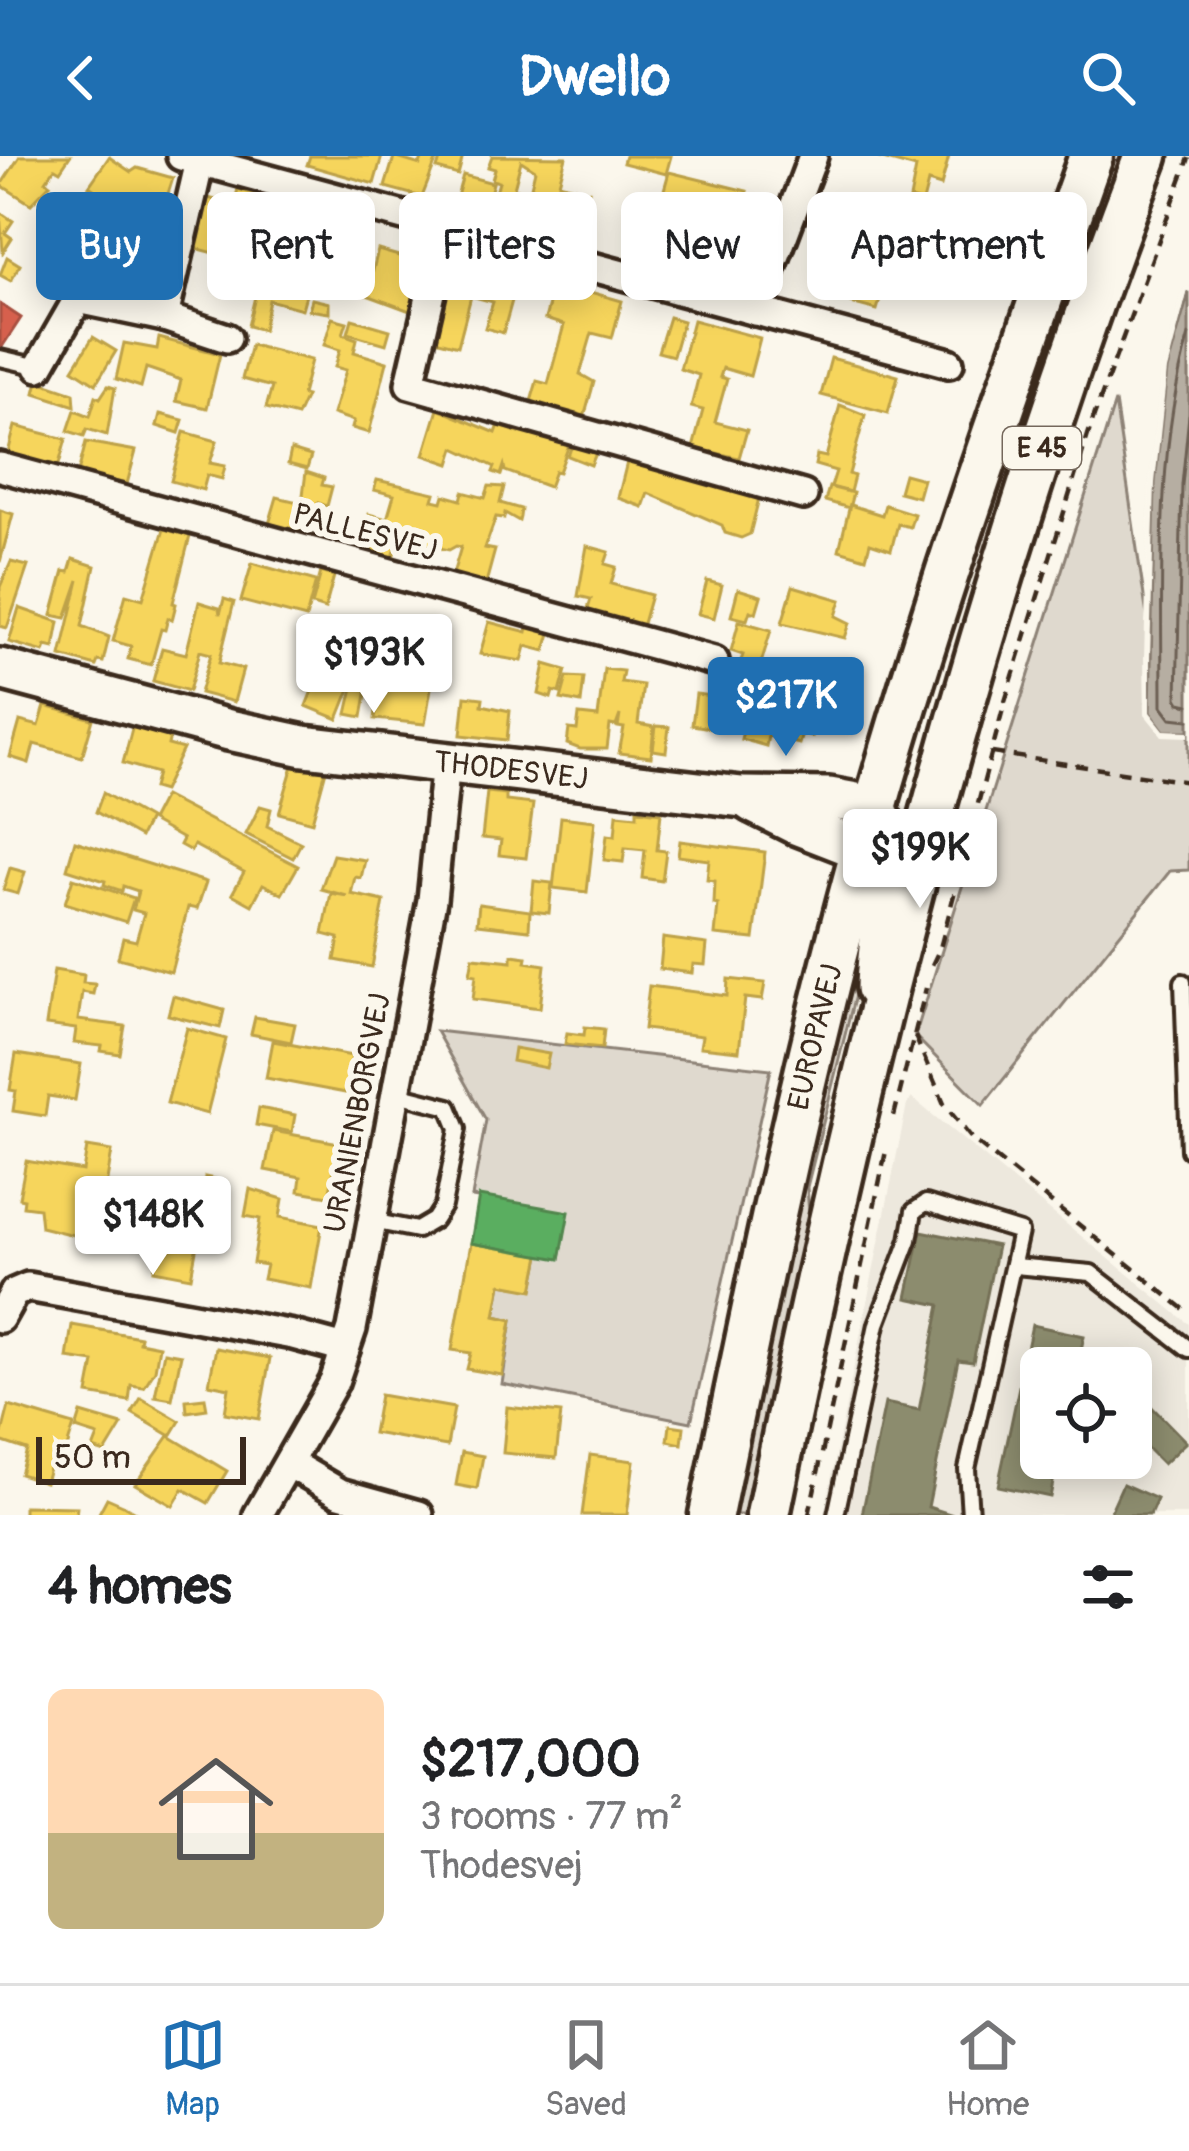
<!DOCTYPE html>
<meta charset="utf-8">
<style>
:root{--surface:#fff;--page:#f6f6f6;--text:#202124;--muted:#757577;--line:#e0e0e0;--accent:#1f6fb2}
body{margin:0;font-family:Pangolin,sans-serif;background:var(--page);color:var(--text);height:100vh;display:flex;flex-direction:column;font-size:45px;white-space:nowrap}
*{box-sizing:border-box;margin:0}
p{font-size:39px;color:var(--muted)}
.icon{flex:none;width:66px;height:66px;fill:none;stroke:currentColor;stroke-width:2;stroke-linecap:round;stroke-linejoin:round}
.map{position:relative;height:1359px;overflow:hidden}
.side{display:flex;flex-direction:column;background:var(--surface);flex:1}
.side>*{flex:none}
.top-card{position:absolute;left:36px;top:36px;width:1119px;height:108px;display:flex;gap:24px}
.buttons{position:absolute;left:1020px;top:1191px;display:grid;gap:24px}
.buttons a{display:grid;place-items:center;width:132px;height:132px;border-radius:18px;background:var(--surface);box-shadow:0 6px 30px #0003;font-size:60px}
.scale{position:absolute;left:36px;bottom:30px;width:210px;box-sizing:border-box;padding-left:12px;border:6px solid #3b2a1e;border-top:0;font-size:33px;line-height:42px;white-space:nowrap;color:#3b2a1e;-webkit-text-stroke:9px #fbf7ec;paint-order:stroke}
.price{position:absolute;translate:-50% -102px;padding:0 27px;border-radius:12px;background:#fff;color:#222;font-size:39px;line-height:78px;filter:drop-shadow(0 3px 6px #0008)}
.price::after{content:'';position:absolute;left:50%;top:72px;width:36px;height:27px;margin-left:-18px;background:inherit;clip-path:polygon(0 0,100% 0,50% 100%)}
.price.on{background:var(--accent);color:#fff}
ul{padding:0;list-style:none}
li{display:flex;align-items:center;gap:36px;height:300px;padding:0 48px}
li span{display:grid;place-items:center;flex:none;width:336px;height:240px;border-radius:18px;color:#555}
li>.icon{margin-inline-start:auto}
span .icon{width:144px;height:144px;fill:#fffc;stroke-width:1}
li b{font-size:51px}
h2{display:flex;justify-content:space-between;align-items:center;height:144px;padding:0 48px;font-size:51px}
.chip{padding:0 42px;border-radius:18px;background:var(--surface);box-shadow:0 6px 30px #0003;font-size:42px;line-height:108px}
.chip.on{background:var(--accent);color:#fff}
header{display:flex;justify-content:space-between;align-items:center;height:156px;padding:0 48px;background:var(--accent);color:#fff;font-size:54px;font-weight:700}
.menu{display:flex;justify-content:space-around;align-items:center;height:168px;border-top:3px solid var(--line);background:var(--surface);font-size:33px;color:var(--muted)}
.menu a{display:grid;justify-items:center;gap:6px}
.menu .on{color:var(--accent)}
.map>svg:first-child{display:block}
.built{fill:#ede8dd;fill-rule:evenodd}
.green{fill:#dfd9ce;stroke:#8d8276;stroke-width:3}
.water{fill:#b6aea2;stroke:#85796d;stroke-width:3}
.pier{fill:#fbf7ec}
.homes{fill:#f6d55c;stroke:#bea249;stroke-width:3}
.shops{fill:#d6604d;stroke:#a8503f;stroke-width:3}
.public{fill:#5aae61;stroke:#51864d;stroke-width:3}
.industry{fill:#8c8c6e;stroke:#746f56;stroke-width:3}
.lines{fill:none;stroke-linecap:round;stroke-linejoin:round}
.shore{stroke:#6c5f53;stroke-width:3}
.lane-casing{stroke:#3b2a1e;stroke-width:22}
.street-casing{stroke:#3b2a1e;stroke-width:36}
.secondary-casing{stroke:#3b2a1e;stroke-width:48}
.primary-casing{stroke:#3b2a1e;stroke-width:51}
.path{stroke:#3b2a1e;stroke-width:4.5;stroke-dasharray:12 9;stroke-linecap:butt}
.lane{stroke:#fbf7ec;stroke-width:14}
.street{stroke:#fbf7ec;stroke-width:27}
.secondary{stroke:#fbf7ec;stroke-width:39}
.primary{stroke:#fbf7ec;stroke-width:42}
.labels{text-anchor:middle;stroke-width:12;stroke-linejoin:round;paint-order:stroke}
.shield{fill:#fbf7ec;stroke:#75685c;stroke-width:3}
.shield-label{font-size:27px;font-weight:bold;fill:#3b2a1e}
.street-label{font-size:30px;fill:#3b2a1e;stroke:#fbf7ec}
</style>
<header><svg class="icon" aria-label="back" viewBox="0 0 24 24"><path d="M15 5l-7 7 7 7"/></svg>Dwello<svg class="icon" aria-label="search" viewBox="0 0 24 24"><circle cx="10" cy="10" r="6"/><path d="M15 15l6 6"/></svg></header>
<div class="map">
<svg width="1189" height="1359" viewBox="0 0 1189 1359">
<rect width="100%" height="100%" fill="#fbf7ec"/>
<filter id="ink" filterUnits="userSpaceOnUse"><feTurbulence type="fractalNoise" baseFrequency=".00833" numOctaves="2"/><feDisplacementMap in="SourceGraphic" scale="24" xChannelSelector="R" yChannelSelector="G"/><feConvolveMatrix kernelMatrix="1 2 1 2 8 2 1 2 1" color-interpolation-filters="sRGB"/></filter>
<g filter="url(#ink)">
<path class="built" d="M912 942 1189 1168V1359H824L907 948ZM1041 1212H1131V1302H1041Z"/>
<g class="green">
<path d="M1115 246 1164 574 1189 578V714L1170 715 983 949 915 880Z"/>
<path d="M870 741 868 787 807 1031 810 1072 750 1359H726L753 1225Z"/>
<path d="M436 875 771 913 691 1266 502 1228 512 1164 495 1160 501 1128 533 1133 540 1099 560 1102 568 1057 472 1041 486 964Z"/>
</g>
<path class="water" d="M1189 136V575H1164L1150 556 1155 327 1167 214Z"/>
<path class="pier" d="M1189 130 1167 214 1155 327 1150 502V556L1164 574 1189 575V581L1162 580 1145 559 1144 502 1149 327 1161 213 1183 134Z"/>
<g class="homes">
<path d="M20 0H70L60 15 55 12 46 25 50 28 31 48 1 29Z"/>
<path d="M310 0H382L374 28 307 9Z"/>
<path d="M423 0H438L422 41 385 31 394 1 420 9Z"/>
<path d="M441 0H463L458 19 437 13Z"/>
<path d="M492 0 566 1 559 27 589 35 577 80 546 72 555 37 531 31 535 14 521 5 514 32 533 38 523 71 489 62 499 26 492 24 495 13 488 11Z"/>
<path d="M625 0H671L666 18 623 7Z"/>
<path d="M872 0H949L941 30 928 26 923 46 910 43 916 12Z"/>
<path d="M109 1 131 16 137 12 173 22 166 44 160 43 158 50 169 54 148 138 137 134 142 113 120 107 122 81 126 82 136 46 129 45 131 39 117 37 112 45 89 30Z"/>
<path d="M669 16 747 35 737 72 659 52Z"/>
<path d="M463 19 493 27 484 60 454 51Z"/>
<path d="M238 33 276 44 269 70 276 72 274 83 269 82 260 98 245 94 250 75 228 69Z"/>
<path d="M208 42 231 48 218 98 195 92Z"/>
<path d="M855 44 893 55 889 70 901 74 877 154 828 141Z"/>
<path d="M294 51 340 63 332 92 320 88 302 153 269 144 263 174 248 170 258 128 282 136 297 82 286 79Z"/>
<path d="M0 56 13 65 5 77 12 82 3 96Z"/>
<path d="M350 85 366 89 360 115 344 111Z"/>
<path d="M378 94 423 107 410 155 367 139Z"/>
<path d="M455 98 493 108 491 116 518 123 503 177 485 172 493 146 471 140 458 190 431 183 441 143 445 145Z"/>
<path d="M7 101 20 109 11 125 0 119Z"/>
<path d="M258 101 265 103 259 125 247 126 251 108 256 110Z"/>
<path d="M120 116 139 121 136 133 117 127Z"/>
<path d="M555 126 622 145 612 182 592 177 580 218 594 226 584 262 530 249 537 225 548 228 564 169 545 163Z"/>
<path d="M312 143 329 147V157L309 154Z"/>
<path d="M669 161 683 165 673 200 658 196Z"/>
<path d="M332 162 347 166 343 178 357 183 354 196 387 206 369 277 352 272 354 265 333 258 346 214 335 211 340 194 324 189Z"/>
<path d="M352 163 390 174 386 188 348 177Z"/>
<path d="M693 164 760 182 750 220 723 212 720 221 727 223 715 266 747 274 739 302 693 292 703 254 691 251 699 219 680 213Z"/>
<path d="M93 181 116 195 96 228 73 213Z"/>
<path d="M159 182 220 198 207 252 176 245 181 224 152 214 146 212 141 231 116 223 124 187 157 193Z"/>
<path d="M251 189 311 204 302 239 306 240 297 260 266 252 272 231 242 223Z"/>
<path d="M831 202 898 220 888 257 821 239Z"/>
<path d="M38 225 74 237 75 250 35 237Z"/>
<path d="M108 230 115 232 107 279 87 273 84 280 68 275 75 254 90 260 96 240 100 242Z"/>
<path d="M840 249 865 259 849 318 854 320 850 336 831 331 836 315 815 309 817 299 826 301Z"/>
<path d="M438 253 496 277 499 269 519 277 521 271 569 289 559 316 555 315 549 331 505 315 504 310 501 319 493 316 495 311 455 292 450 308 424 299Z"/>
<path d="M160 258 183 264 179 277 157 270Z"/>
<path d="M15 270 66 283 58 312 8 297Z"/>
<path d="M184 276 217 285 210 307 225 310 222 323 207 319 203 334 171 325Z"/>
<path d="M575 281 599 290 591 309 568 300Z"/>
<path d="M86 286 136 295 127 328 78 317Z"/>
<path d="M291 294 311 300 307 313 288 308Z"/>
<path d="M629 298 761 334 750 378 741 382 725 377 722 369 648 337 643 351 618 342Z"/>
<path d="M306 316 324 322 322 329 332 331 327 350 318 347 312 370 301 367 299 376 269 368 277 341 302 347Z"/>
<path d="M904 318 923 323 918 341 899 336Z"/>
<path d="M377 324 435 337 433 344 442 346 444 339 461 344 463 336 485 342 489 330 504 331 500 347 521 353 520 361 519 365 505 357 504 362 496 361 485 392 495 394 486 427 453 418 461 391 456 390 449 394 398 383 393 402 360 393 369 358 387 363 394 339 374 334Z"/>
<path d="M829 331 853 337 849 352 825 345Z"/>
<path d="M850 349 882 359 885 349 914 358 910 371 898 368 891 394 870 387 866 402 839 394Z"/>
<path d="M0 354 13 358 0 406Z"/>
<path d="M164 373 190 380 173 447 176 448 172 464 168 462 165 474 161 473 151 509 128 503 131 490 113 485 126 438 143 443Z"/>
<path d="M587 390 609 396 605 408 616 411 611 428 651 439 642 471 587 456 591 443 578 440Z"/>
<path d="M73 403 95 410 82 470 109 481 103 506 98 505 96 510 61 500 79 424 66 462 52 459 64 415 69 416Z"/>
<path d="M11 406 28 410 7 472 0 470V431Z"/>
<path d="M252 407 316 425 306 462 241 445Z"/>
<path d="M321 416 334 420 325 453 312 449Z"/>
<path d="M707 425 722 429 714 462 698 458Z"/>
<path d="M793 430 841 444 836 460 850 467 845 482 782 467Z"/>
<path d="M738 433 761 440 756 457 750 455 747 464 731 460Z"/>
<path d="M224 443 234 446 219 507 243 513 234 546 200 537 211 498 200 495 189 535 153 525 162 492 186 498 199 446 219 452 220 458Z"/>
<path d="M19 452 59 466 54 492 46 490 44 496 9 486Z"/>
<path d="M739 465 771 474 756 524 730 517 733 505 740 507 743 499 731 495Z"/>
<path d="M489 466 527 476 528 471 550 477 545 495 526 490 522 505 480 498Z"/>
<path d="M331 469 348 476 331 519 316 513Z"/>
<path d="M369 480H374L373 490 386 492 382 521 411 524 413 506 435 508 425 568 375 563 379 528 368 527 362 561 347 558 355 523 350 522 353 509 363 511Z"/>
<path d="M545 508 566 514 560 537 553 535 551 542 539 538Z"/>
<path d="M604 513 623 515 621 526 643 529 638 568 654 571 651 601 619 597 624 572 618 571 620 559 616 570 610 569 607 593H580L567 588 569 573 577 574 579 559 598 561Z"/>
<path d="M724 518 769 530 767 539 809 551 806 561 817 564 812 581 802 578 799 588 768 580 766 590 741 583 747 560 760 563 765 548 719 536Z"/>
<path d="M318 520 350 533 338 563 306 550Z"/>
<path d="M567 521 584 522 581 547 561 543Z"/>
<path d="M696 538 721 541 717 573 692 569Z"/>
<path d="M465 540 483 542 482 549 510 555 507 584 461 579Z"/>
<path d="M45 550 93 563 82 601 34 588 29 607 10 601 20 565 39 570Z"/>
<path d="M133 569 170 580 168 589 183 593 163 635 153 632 157 617 123 607Z"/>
<path d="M656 570 669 571 666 596 653 594Z"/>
<path d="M294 606 326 614 312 666 279 657Z"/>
<path d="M487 636 506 638V645L533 648 526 702 499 699 501 684 482 682Z"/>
<path d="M103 637 149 663 140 681 96 656Z"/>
<path d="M164 640 298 710 282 738 263 728 252 749 232 738 244 716 194 689 191 695 180 689 183 683 151 665Z"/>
<path d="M260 650 271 653 267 670 301 687 293 702 246 678Z"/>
<path d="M637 654 661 657 657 694 666 695 662 725 642 722 645 694 625 692 623 706 604 704 607 679 615 680 617 658 637 660Z"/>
<path d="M561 661 595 665 587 736 553 732Z"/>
<path d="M75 685 206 726 197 753 188 751 171 816 118 802 123 782 136 785 144 757 133 754 138 735 123 730 122 735 104 729 105 725 67 713Z"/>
<path d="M680 685 765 696 754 783 715 779 718 749 714 748 715 725 707 724 709 704 678 700Z"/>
<path d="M333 699 365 704 361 722 355 721 351 738 384 745 372 811 335 804 339 782 323 778 331 737 347 740 321 733Z"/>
<path d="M10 712 25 716 18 738 3 734Z"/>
<path d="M73 722 134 742 126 766 65 747Z"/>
<path d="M534 725 552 727 549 757 531 755Z"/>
<path d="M479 748 530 755 529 774 477 768Z"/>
<path d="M663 782 707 788 705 809 693 808 692 817 660 813Z"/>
<path d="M512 799 527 801 526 806 545 809 540 852 473 843 476 819 470 818 473 801 512 805Z"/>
<path d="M54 814 84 819 83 827 95 828 93 838 82 836 78 864 125 870 120 898 101 895 102 890 74 887 76 873 46 869Z"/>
<path d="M728 823 765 827 762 844 745 842 739 895 700 891 702 880 644 873 649 830 727 840Z"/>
<path d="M173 840 224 854 220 872 168 859Z"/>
<path d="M255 861 295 868 291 886 251 878Z"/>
<path d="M585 871 604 873 602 892 565 888 567 877 584 879Z"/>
<path d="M187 872 226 883 207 958 167 947Z"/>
<path d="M273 885 352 900 345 937 266 922Z"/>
<path d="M514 892 549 898 546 912 512 905Z"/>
<path d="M16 898 81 908 75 944 48 940 45 960 13 955 16 935 10 934Z"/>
<path d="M259 952 295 959 292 976 256 969Z"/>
<path d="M273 975 339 987 329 1040 299 1035 301 1021 265 1014Z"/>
<path d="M87 991 112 995 102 1054 82 1051 77 1080 41 1071 39 1052 23 1050 24 1043 19 1042 26 1005 83 1015Z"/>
<path d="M205 1021 223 1025 215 1065 202 1062 191 1121 154 1114 161 1078 143 1075 148 1048 166 1051 169 1036 201 1042Z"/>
<path d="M250 1033 283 1043 280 1061 322 1069 311 1132 263 1123 266 1109 253 1107 260 1063 245 1060Z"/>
<path d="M471 1087 540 1099 533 1134 501 1128 495 1160 512 1164 502 1219 467 1213 471 1197 452 1194Z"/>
<path d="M72 1169 140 1181 139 1186 159 1190 155 1214 144 1231 131 1229 129 1245 88 1238 94 1206 67 1202Z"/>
<path d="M216 1192 270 1202 259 1263 225 1257 229 1232 209 1228Z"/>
<path d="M164 1196 181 1199 172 1243 155 1240Z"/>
<path d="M380 1239 454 1252 447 1290 373 1277Z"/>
<path d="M141 1242 180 1265 171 1280 132 1257Z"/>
<path d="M205 1242 207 1253 187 1256 186 1244Z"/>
<path d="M9 1250 74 1269 63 1305 52 1301 45 1326 20 1318 27 1294 0 1285Z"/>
<path d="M507 1251 561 1257 556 1302 503 1297Z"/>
<path d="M81 1257 122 1269 105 1297 93 1293 98 1280 76 1273Z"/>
<path d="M670 1269 684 1271 682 1288 668 1285Z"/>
<path d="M169 1280 227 1315 208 1347 183 1333 173 1350 135 1328Z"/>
<path d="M462 1296 483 1300 477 1333 456 1329Z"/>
<path d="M590 1299 634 1305 627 1359H582Z"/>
<path d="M107 1342 123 1349 140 1359H102L99 1357Z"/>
<path d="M24 1350 77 1351 76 1359H24Z"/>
</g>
<path class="shops" d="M0 148 21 162 0 194Z"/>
<path class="public" d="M479 1040 569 1056 560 1103 471 1087Z"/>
<g class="industry">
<path d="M921 1075 997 1090 973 1206 958 1204 928 1351 953 1359H862L885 1247 919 1254 940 1149 907 1142Z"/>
<path d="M1032 1169 1084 1180 1077 1212H1041V1302H1058L1050 1341 998 1330Z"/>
<path d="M1148 1247 1186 1286 1163 1308 1131 1276V1263Z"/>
<path d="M1123 1328 1157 1343 1150 1359H1109Z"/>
</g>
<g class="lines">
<g class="shore">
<path d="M1189 179C1155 297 1162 429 1162 550L1171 562 1189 564"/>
<path d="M1189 259 1182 329 1177 542 1180 547 1189 549"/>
</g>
<g class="lane-casing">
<g id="lane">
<path d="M0 202 39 211"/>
<path d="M1183 826 1189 994"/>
<path d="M372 1065 417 1074 434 1064 443 1050 458 973 449 951 394 937"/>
<path d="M1015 1110 1091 1117 1189 1193"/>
<path d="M836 1359 877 1168 909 1084 914 1055 926 1047 1020 1076 967 1313 970 1359"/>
</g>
</g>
<g class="street-casing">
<g id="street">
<path d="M181 0 949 207"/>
<path d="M446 72 410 228 803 339"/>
<path d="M755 155 813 0"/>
<path d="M164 161 227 182"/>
<path d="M39 211 78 143 164 161 200 5"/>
<path d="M0 311 714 505"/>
<path d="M0 1162 14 1137 28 1131 293 1179 345 1193"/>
<path d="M289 1307 340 1337 419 1359"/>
<path d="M258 1359 334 1226 352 1173 432 744 446 606"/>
</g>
</g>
<g class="secondary-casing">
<g id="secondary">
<path id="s1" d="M0 513 229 574 304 590 742 641 829 642 877 651C899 709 877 772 876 832"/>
<path d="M752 646 796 668 891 705"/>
</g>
</g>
<g class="primary-casing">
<g id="primary">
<path id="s2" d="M711 1359C753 1154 795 948 849 745 916 493 1004 246 1091 0"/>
<path d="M768 1359C861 897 977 440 1146 0"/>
</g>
</g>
<g class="path">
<path d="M992 597 1189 626"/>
<path d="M932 809 940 792 1004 549 1093 263 1189 2"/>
<path d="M915 880 944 948 972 983 1189 1157"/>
<path d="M894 960 926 832"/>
<path d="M809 1359 886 995"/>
</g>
<use href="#lane" class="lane"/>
<use href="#street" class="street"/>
<use href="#secondary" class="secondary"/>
<use href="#primary" class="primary"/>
</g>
</g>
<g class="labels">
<rect class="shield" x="1003" y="271" width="78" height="42" rx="9"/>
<g class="shield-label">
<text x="1042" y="301">E 45</text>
</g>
<g class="street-label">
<text transform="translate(365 376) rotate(15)" y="10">PALLESVEJ</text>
<text dy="10" stroke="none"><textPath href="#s1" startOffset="522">THODESVEJ</textPath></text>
<text dy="10" stroke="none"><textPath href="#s2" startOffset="489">EUROPAVEJ</textPath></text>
<text transform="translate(357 957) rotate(-79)" y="10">URANIENBORGVEJ</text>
</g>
</g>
</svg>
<div class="buttons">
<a><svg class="icon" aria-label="locate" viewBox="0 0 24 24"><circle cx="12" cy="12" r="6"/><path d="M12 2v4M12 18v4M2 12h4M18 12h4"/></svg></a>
</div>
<div class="scale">50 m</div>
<b class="price" style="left:374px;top:560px">$193K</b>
<b class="price on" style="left:786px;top:603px">$217K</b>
<b class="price" style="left:920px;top:755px">$199K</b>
<b class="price" style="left:153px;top:1122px">$148K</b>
<div class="top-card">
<a class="chip on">Buy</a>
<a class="chip">Rent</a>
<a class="chip">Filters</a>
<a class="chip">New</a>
<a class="chip">Apartment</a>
</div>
</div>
<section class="side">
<h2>4 homes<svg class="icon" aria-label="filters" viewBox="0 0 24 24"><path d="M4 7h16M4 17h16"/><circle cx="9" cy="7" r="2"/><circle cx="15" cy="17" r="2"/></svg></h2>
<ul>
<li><span style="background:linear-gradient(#ffd9b3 60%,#c2b280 0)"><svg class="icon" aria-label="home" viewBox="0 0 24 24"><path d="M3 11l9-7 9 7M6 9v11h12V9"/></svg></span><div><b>$217,000</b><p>3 rooms · 77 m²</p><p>Thodesvej</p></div></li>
</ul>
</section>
<nav class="menu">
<a class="on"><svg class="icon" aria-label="map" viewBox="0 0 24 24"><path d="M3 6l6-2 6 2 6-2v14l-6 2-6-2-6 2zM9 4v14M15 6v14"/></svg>Map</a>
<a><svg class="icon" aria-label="saved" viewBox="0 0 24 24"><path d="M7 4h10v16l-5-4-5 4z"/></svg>Saved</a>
<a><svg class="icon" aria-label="home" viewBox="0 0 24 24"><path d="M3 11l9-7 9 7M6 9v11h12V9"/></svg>Home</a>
</nav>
